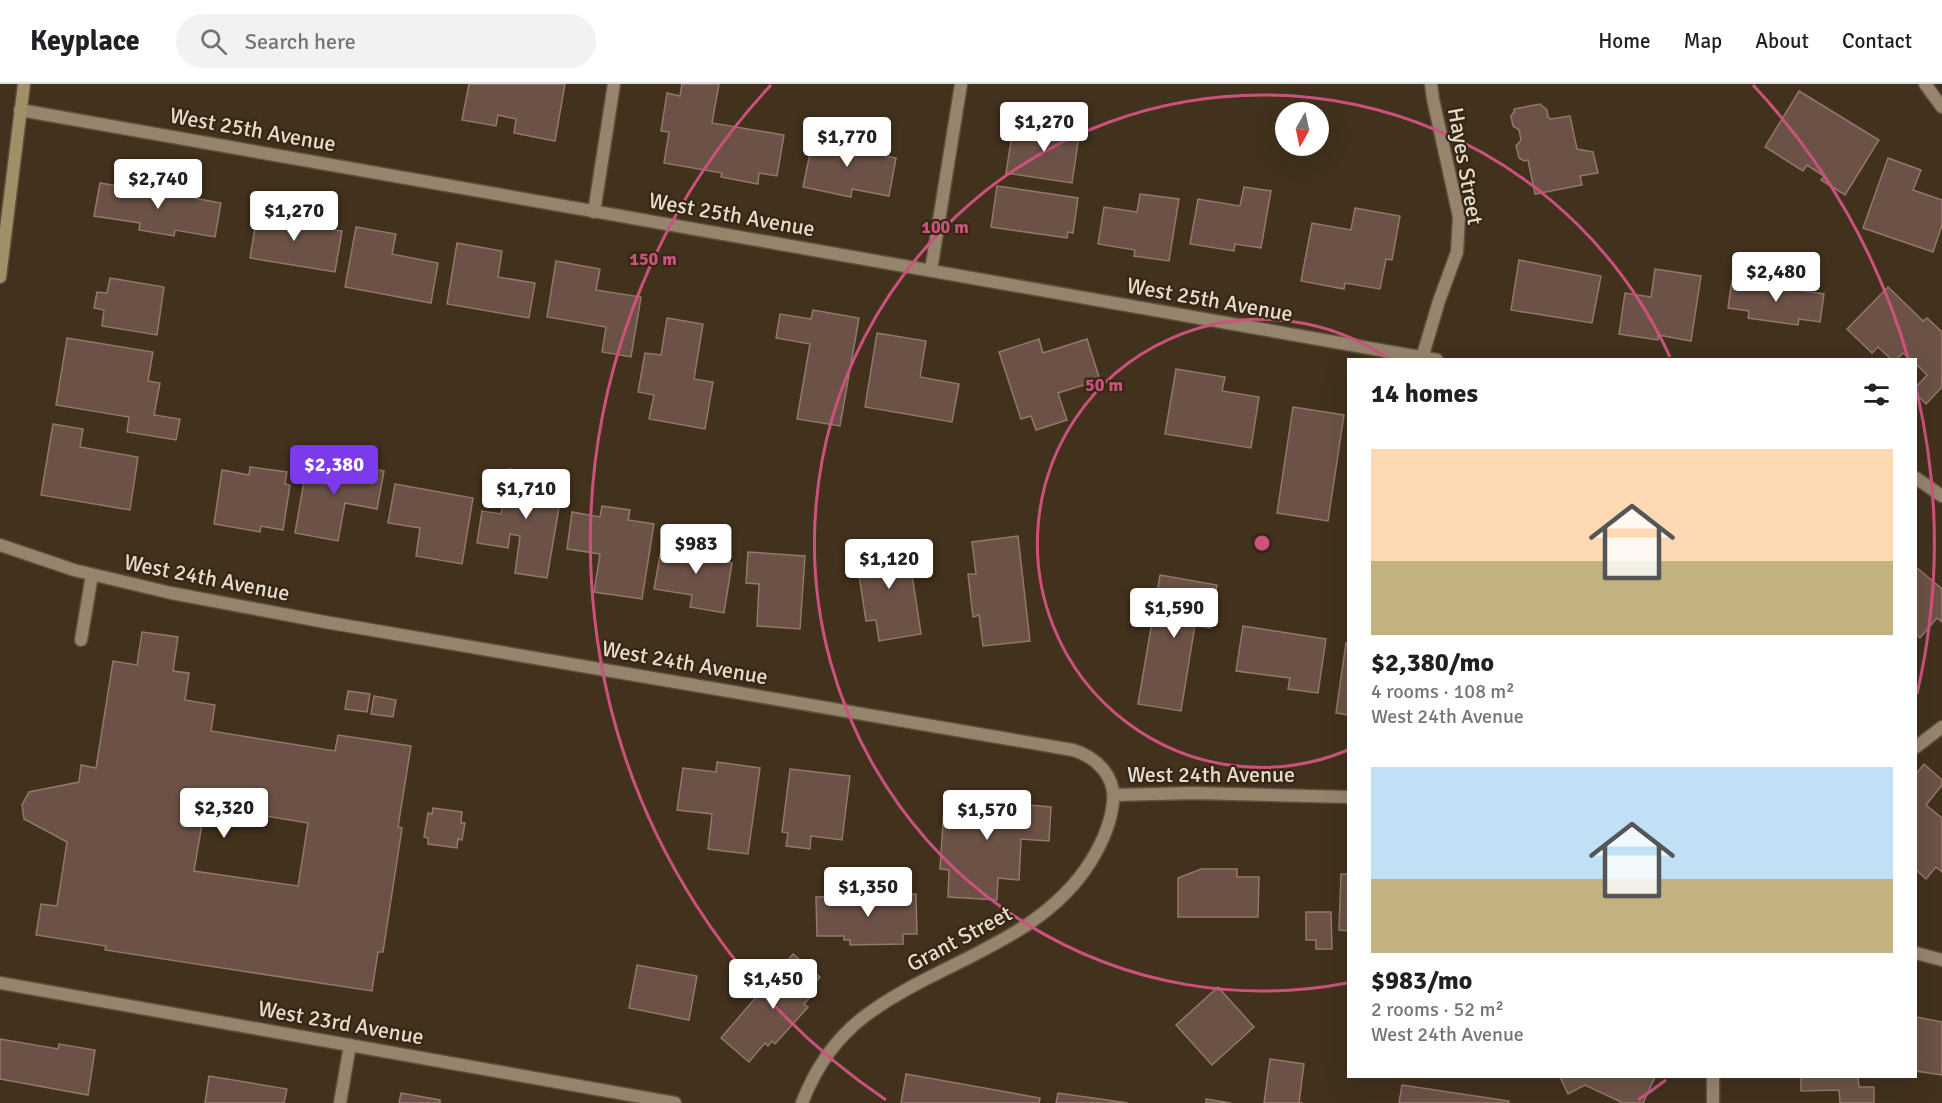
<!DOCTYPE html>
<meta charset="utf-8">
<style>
:root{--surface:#fff;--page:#f2f2f2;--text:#202124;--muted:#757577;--line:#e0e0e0;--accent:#7c3aed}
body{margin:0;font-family:Signika,sans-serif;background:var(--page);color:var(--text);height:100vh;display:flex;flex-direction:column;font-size:22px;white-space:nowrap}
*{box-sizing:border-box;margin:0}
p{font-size:20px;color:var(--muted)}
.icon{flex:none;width:33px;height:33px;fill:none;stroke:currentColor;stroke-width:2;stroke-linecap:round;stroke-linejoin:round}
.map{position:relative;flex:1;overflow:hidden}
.drawer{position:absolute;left:1347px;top:274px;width:570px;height:720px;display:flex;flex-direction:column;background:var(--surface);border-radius:0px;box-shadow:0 6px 24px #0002}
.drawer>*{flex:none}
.needle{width:39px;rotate:189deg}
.tools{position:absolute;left:1275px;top:18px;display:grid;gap:12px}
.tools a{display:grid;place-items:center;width:54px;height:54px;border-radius:50%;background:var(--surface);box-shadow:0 6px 24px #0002;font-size:30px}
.price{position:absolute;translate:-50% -51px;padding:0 14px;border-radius:6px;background:#fff;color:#222;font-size:20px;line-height:39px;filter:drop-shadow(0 2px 3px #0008)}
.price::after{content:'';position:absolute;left:50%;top:36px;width:18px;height:14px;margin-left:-9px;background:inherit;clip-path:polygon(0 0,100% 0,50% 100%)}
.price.selected{background:var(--accent);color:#fff}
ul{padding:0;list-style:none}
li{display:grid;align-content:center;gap:12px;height:318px;padding:0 24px}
li span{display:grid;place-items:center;height:186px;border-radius:0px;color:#555}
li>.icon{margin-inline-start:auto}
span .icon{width:108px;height:108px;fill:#fffc;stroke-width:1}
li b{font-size:26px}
h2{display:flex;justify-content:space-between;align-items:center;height:72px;padding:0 24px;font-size:26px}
header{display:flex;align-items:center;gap:36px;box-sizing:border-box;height:84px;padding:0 30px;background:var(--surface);border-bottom:2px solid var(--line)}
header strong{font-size:28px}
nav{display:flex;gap:33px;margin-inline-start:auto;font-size:21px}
.search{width:420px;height:54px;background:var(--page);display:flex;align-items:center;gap:15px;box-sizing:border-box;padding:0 21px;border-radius:33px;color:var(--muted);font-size:22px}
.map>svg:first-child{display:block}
.building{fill:#6c5246;stroke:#92776a;stroke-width:1.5;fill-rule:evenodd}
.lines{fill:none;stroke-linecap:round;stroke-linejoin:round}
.lane-casing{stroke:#5c4f3e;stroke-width:15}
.street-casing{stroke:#5c4f3e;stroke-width:15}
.secondary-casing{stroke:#5c4f3e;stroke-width:15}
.lane{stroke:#96846d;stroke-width:12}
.street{stroke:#96846d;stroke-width:12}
.secondary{stroke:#a19067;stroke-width:12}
.ring{fill:none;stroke:#cc527e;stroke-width:3}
.labels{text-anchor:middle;stroke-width:4.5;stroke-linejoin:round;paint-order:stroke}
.street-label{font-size:22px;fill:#e5dbcf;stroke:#362713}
.centre{fill:#cc527e;stroke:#362713;stroke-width:3}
.ring-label{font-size:18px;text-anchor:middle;font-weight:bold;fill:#cc527e;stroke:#362713;stroke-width:4.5;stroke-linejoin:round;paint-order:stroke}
</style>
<header>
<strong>Keyplace</strong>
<div class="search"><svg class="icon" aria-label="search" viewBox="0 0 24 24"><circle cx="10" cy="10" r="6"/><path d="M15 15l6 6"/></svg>Search here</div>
<nav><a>Home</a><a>Map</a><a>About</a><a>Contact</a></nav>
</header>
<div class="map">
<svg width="1942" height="1019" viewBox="0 0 1942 1019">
<rect width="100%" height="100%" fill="#41311d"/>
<g class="building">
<path d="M469 0H565L555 57 514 49 516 35 498 31 496 42 462 36Z"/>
<path d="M682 0H719L712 39 784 51 777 92 759 89 758 100 721 93 722 89 664 79 669 48 661 47 667 9 680 12Z"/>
<path d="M1799 7 1879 56 1845 111 1821 96 1824 92 1807 81 1803 87 1765 63Z"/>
<path d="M1540 20 1547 26 1548 33 1551 35 1570 32 1577 65 1593 68 1598 89 1580 92 1582 101 1535 110 1528 76 1524 77 1519 74 1516 62 1521 56 1519 46 1513 42 1511 32 1514 28V25Z"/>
<path d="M1039 39 1080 45 1072 99 1006 89 1013 44 1038 48Z"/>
<path d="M814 50 863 60 862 67 896 74 889 112 852 105 851 113 803 103Z"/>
<path d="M1888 74 1921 86 1913 106 1942 116V141L1933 168 1863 144Z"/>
<path d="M100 99 159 109 160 102 179 105 178 111 221 119 215 153 175 146 174 152 139 146 140 139 94 132Z"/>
<path d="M997 102 1078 114 1073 149 1068 148 1067 154 991 143Z"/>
<path d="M1244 103 1271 107 1261 164 1235 160 1234 167 1190 160 1198 115 1240 122Z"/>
<path d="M1140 110 1179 115 1169 177 1134 172 1135 166 1098 160 1104 123 1137 128Z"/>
<path d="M1355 124 1400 132 1392 176 1386 175 1380 205 1345 199 1344 205 1301 197 1312 139 1351 146Z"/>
<path d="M258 125 299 132 297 140 342 147 335 188 250 174Z"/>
<path d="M356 143 396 150 392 170 438 179 431 219 345 203Z"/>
<path d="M457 159 502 167 498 193 535 199 529 234 447 220Z"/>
<path d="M1519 176 1601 192 1592 239 1511 226Z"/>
<path d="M556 177 600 185 596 206 641 213 631 273 602 268 606 243 547 233Z"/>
<path d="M1655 185 1701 192 1691 257 1658 251V256L1619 250 1625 209 1651 213Z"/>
<path d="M110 194 164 203 157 251 102 242 104 226 94 224 97 208 107 209Z"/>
<path d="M1732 196 1824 210 1820 238 1799 235 1798 241 1748 234 1749 227 1728 224Z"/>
<path d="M1888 203 1923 237 1927 234 1942 248V303L1926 320 1916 310V303L1927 291 1916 280V276H1911L1903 269 1896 276H1892L1878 263 1872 269 1847 245Z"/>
<path d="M813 226 859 234 840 342 797 335 810 260 776 254 780 230 811 235Z"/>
<path d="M667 234 703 240 694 295 713 298 705 345 649 335 654 311 638 308 645 269 661 271Z"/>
<path d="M877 249 926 257 920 293 959 300 952 338 865 323Z"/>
<path d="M67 254 153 268 148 297 160 299 154 331 180 335 176 356 127 348 129 333 56 321Z"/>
<path d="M1039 255 1043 269 1087 255 1100 296 1058 309 1067 336 1036 346 1031 332 1021 335 999 268Z"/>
<path d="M1176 285 1225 293 1222 307 1259 313 1251 364 1165 350Z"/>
<path d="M1293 323 1344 331 1328 437 1277 429Z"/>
<path d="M53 340 83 345 80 363 138 373 130 426 41 411Z"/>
<path d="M308 374 384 387 377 425 345 419 338 457 295 449Z"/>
<path d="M250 383 287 388 285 400 290 401 283 446 261 442 260 448 214 440 222 386 249 391Z"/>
<path d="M509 385 564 394 547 494 515 489 520 452 510 450 508 464 477 459 482 427 501 430Z"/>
<path d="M395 400 473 414 462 480 416 472 420 444 388 439Z"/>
<path d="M602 422 630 426 628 436 654 440 642 515 594 508 600 470 567 465 572 428 600 433Z"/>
<path d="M1018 452 1030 557 983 562 979 531 973 533 968 490H976L972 458Z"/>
<path d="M684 456 725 463 723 477 732 479 724 529 690 523 692 511 654 505 661 466 681 470Z"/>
<path d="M907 457 921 550 879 557 876 536 866 537 855 465Z"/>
<path d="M748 468 805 472 800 545 757 542 759 500 746 499Z"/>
<path d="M1916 483 1942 505V538L1937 534 1920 554 1916 550Z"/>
<path d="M1160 491 1217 501 1210 544 1195 541 1181 627 1138 620Z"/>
<path d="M1243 542 1326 555 1318 609 1288 605 1290 594 1236 587Z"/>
<path d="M142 548 178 553 173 587 189 589 185 616 215 621 211 647 335 667 338 651 411 662 398 743 402 744 383 868H378L372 907 105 866 106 862 36 851 41 820 57 822 67 758 24 735 22 721 29 708 79 698 81 681 96 684 113 577 137 581ZM205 722 308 739 298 802 194 787Z"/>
<path d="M1346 559 1348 560V631L1336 629Z"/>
<path d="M348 607 370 610 367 628 345 625Z"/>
<path d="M374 612 396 616 393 633 371 630Z"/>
<path d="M717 678 760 684 748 770 708 765 712 730 677 726 683 684 716 688Z"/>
<path d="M1924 680 1942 696V701L1926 721 1942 734V788L1936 783 1926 795 1916 786V690Z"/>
<path d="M790 685 850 692 842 756 811 752 810 765 786 762 788 749 782 748Z"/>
<path d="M945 708 1029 714V721L1051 723 1049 757 1021 755 1019 796 998 794 997 816 948 813 949 786 940 785Z"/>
<path d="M433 724 462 728 461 739H465L462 756 458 755 457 764 428 760V754L424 753 428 729 432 730Z"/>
<path d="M1201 785H1237V793H1259L1258 833H1178V794Z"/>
<path d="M1341 790H1348V847L1339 846Z"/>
<path d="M916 810 917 850H903V860L850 861V856H844V852H817L816 813Z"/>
<path d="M1306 828H1331L1332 865H1316V856H1306Z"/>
<path d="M793 870 820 893 805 910 811 912 804 920 808 923 775 960 772 957 768 962 765 959 749 978 721 954Z"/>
<path d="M637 881 697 892 689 936 629 924Z"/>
<path d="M1218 903 1254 943 1212 981 1176 941Z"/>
<path d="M1916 933 1942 938V991L1916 987Z"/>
<path d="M0 955 58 965 59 960 95 966 88 1011 0 995Z"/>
<path d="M1270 975 1304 980 1299 1019H1303H1264Z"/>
<path d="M906 990 1040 1014 1039 1019H901Z"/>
<path d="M209 992 287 1005 284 1019H205Z"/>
<path d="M1560 993H1655L1643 1019H1623L1585 1001 1568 1010Z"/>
<path d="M1801 993H1858L1859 1003H1874V1019H1840L1839 1006 1801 1007Z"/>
<path d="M1402 1001 1509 1017 1508 1019H1399Z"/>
<path d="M401 1009 440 1016V1019H399Z"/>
<path d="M1058 1009 1128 1019H1056Z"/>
<path d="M1206 1015 1231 1019H1206Z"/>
</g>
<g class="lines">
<g class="lane-casing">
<path id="lane" d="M81 556 92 491"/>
</g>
<g class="street-casing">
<g id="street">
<path d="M1925 0 1942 23"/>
<path d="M20 26 1437 276"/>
<path d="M594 128 614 0"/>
<path d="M931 186 961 0"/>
<path d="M1422 274 1439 217 1457 168 1459 133 1433 15 1431 0"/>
<path d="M1916 394 1942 412"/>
<path d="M0 461 74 486 171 509 325 538 1073 666C1096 673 1116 692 1113 718 1111 740 1102 759 1091 777 1040 859 938 877 865 932 836 954 815 985 802 1019"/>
<path d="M1916 663 1942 643"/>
<path d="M1114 711 1194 709 1348 713"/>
<path d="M1916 869 1942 876"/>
<path d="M0 899 675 1019"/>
<path d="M340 1019 350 961"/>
<path d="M1713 1019V993"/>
</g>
</g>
<g class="secondary-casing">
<path id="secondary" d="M0 193 24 0"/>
</g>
<use href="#lane" class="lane"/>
<use href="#street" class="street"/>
<use href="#secondary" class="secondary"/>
</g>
<g class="ring">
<path d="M1348 666A224 224 0 1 1 1390 276"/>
<path d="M1347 899A448 448 0 1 1 1670 273"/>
<path d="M1666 996A672 672 0 0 1 1638 1016M886 1016A672 672 0 0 1 771 1M1753 1A672 672 0 0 1 1908 274M1917 308A672 672 0 0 1 1917 610"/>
</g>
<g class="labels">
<g class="street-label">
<text transform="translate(253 45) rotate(10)" y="8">West 25th Avenue</text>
<text transform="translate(1466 82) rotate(80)" y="8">Hayes Street</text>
<text transform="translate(732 130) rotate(10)" y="8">West 25th Avenue</text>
<text transform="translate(1210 215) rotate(10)" y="8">West 25th Avenue</text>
<text transform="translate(207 493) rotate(11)" y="8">West 24th Avenue</text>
<text transform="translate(685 578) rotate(10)" y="8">West 24th Avenue</text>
<text x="1211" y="698">West 24th Avenue</text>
<text transform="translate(959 854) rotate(-28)" y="8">Grant Street</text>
<text transform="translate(341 938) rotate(10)" y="8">West 23rd Avenue</text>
</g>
</g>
<circle cx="1262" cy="459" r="9" class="centre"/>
<g class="ring-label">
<text x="945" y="149">100 m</text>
<text x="653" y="181">150 m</text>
<text x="1104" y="307">50 m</text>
</g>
</svg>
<div class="tools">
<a><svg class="needle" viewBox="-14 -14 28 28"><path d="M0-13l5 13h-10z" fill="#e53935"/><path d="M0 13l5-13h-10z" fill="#757577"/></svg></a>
</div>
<b class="price" style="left:1044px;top:69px">$1,270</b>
<b class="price" style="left:847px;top:84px">$1,770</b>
<b class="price" style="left:158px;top:126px">$2,740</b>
<b class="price" style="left:294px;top:158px">$1,270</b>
<b class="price" style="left:1776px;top:219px">$2,480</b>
<b class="price selected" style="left:334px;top:412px">$2,380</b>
<b class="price" style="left:526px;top:436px">$1,710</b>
<b class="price" style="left:696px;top:491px">$983</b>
<b class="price" style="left:889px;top:506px">$1,120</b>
<b class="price" style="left:1174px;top:555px">$1,590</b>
<b class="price" style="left:224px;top:755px">$2,320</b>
<b class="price" style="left:987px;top:757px">$1,570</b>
<b class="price" style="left:868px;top:834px">$1,350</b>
<b class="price" style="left:773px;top:926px">$1,450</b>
<section class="drawer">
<h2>14 homes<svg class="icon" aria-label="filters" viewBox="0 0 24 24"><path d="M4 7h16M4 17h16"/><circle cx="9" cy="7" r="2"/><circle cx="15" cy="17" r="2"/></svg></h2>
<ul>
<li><span style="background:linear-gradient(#ffd9b3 60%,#c2b280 0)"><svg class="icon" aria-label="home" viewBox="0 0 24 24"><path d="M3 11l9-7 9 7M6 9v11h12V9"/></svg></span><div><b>$2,380/mo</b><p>4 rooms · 108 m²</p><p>West 24th Avenue</p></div></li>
<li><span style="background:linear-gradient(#bfe0f5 60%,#c2b280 0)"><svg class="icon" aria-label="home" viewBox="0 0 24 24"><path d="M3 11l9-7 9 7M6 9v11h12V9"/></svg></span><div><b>$983/mo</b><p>2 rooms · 52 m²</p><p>West 24th Avenue</p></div></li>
</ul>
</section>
</div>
